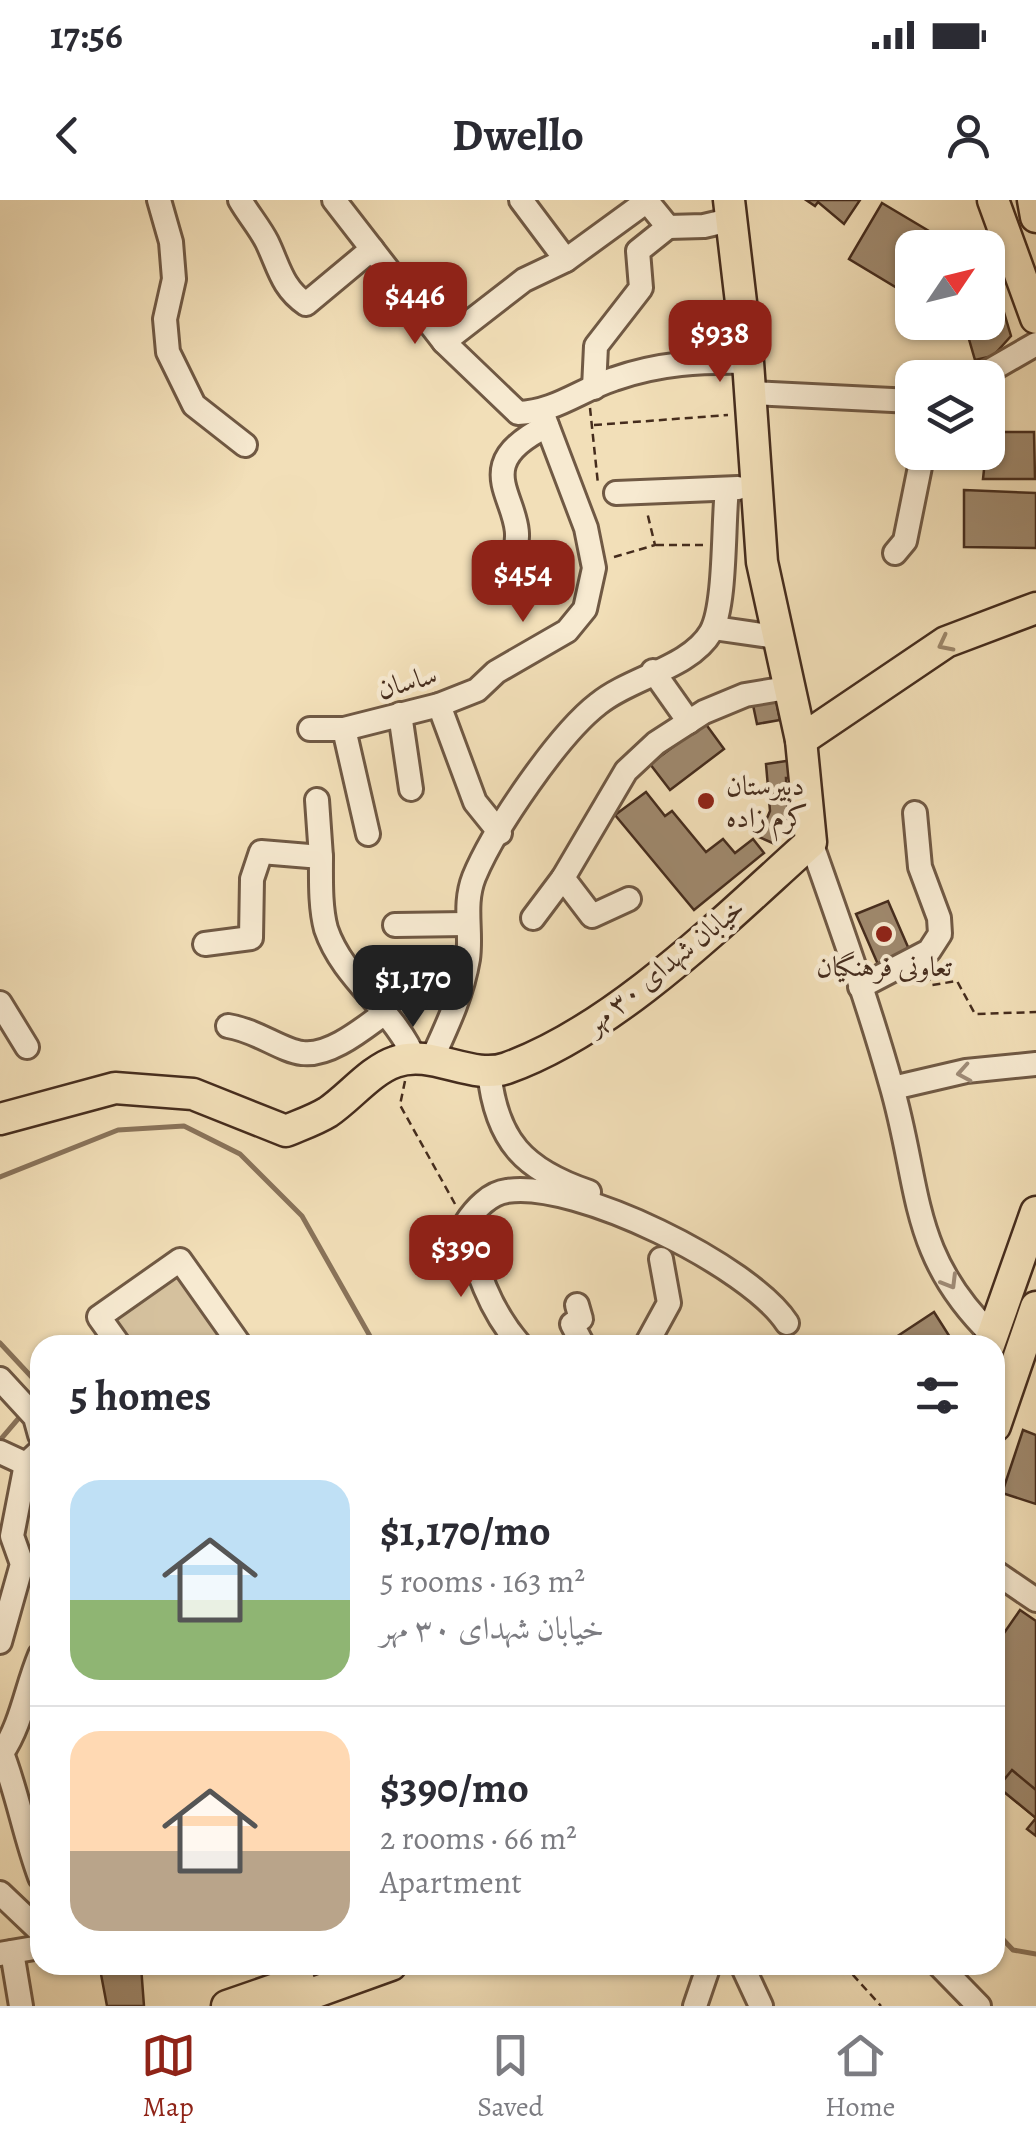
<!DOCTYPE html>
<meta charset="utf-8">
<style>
:root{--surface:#fff;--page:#f7f7f7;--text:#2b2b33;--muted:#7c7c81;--line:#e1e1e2;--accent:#8f2418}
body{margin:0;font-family:Alegreya,Amiri,serif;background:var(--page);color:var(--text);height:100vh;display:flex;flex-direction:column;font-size:38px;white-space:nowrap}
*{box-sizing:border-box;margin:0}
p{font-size:32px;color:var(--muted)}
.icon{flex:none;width:55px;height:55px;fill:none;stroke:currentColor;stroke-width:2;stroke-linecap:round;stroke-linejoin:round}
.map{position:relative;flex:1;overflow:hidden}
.details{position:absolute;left:30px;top:1135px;width:975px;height:640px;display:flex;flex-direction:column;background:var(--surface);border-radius:30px;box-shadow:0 2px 8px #0004}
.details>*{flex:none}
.needle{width:65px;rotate:55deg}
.controls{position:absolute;left:895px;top:30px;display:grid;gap:20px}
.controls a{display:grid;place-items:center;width:110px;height:110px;border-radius:20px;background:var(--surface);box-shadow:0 2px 8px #0004;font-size:50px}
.price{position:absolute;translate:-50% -85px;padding:0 22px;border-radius:20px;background:var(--accent);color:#fff;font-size:32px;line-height:65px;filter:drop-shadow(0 2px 5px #0008)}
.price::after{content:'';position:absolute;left:50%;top:60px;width:30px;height:22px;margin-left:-15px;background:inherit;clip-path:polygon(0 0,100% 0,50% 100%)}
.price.on{background:#222;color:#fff}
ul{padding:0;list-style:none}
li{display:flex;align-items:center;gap:30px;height:250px;padding:0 40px}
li+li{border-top:2px solid var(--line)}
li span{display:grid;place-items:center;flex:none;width:280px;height:200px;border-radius:30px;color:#555}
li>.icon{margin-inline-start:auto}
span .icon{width:120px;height:120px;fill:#fffc;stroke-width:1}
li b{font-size:42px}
h2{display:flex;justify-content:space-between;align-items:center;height:120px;padding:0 40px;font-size:42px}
.status{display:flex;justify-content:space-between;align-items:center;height:70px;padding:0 50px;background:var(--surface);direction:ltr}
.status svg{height:28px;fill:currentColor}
header{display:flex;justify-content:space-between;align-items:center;height:130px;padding:0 40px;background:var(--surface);font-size:45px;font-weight:700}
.tab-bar{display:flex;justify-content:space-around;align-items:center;height:140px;border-top:2px solid var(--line);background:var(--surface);font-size:28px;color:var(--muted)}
.tab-bar a{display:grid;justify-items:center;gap:5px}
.tab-bar .on{color:var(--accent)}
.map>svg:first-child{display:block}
.green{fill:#d5c19e;stroke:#8d765e;stroke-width:2.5}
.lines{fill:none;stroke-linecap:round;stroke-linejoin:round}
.stream{stroke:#89735a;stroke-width:5}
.building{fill:#9f896e;stroke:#452c1d;stroke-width:2.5}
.minor-casing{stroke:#705944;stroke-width:28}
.major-casing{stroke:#452c1d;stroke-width:35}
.path{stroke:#452c1d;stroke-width:2.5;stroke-dasharray:8 5;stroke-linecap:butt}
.minor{stroke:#f7ead1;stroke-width:22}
.major{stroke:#f2dfb8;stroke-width:30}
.oneway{stroke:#9c866a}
.oneway2{stroke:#9e8b77}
.poi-dot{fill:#8f2418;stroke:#f7ead1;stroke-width:4}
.labels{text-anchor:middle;stroke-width:9;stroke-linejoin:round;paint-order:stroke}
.street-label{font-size:28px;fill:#452c1d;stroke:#f7ead1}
.poi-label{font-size:28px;fill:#452c1d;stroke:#f7ead1;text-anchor:start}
</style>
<div class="status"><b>17:56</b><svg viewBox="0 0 49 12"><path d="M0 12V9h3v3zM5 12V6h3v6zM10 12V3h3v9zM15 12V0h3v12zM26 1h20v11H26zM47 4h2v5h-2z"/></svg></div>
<header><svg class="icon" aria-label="back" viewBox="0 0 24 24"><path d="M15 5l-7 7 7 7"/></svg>Dwello<svg class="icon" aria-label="person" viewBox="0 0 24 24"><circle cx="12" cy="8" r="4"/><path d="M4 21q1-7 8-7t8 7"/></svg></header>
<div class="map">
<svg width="1036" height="1806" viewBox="0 0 1036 1806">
<rect width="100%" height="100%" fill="#f2dfb8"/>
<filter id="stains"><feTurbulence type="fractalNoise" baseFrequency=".002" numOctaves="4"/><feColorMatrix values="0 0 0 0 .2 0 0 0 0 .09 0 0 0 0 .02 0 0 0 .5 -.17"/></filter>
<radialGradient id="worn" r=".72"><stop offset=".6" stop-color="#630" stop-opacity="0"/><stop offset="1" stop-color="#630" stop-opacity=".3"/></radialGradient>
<path class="green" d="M180 1068 234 1145H127L108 1118Z"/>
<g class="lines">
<g class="stream">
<path d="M0 977 118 930 184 926 240 954 302 1016 375 1145"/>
<path d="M0 1143 40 1186"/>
<path d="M31 1203 40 1191"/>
<path d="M0 1240 24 1212"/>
<path d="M995 1731 1013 1750 1036 1754"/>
</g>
</g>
<g class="building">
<path d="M806 0H860L844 24 818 2 815 6Z"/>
<path d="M882 3 944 40 940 48H912V97L849 59Z"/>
<path d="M994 79 1011 136 993 156 975 160 964 122H988V81Z"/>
<path d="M988 232H1034L1035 279H983Z"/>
<path d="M964 290 1036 293V348L964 347Z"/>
<path d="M776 500 780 520 757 524 753 505Z"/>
<path d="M705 523 724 549 670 590 650 564Z"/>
<path d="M793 560 795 578H786L788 616 775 644 759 637 770 611 766 564Z"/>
<path d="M646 592 665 616 672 611 706 652 723 639 735 653 753 639 764 653 694 710 615 615Z"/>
<path d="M888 701 911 754 880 769 856 714Z"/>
<path d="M934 1112 955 1145H884Z"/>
<path d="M1023 1230 1036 1235V1304L1002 1293Z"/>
<path d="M1020 1410 1036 1421V1636L1027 1629 1036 1618 995 1584V1446Z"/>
<path d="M1012 1570 1036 1590V1618L998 1587Z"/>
<path d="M141 1766 144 1806H107L100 1769Z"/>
</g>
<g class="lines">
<g class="minor-casing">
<g id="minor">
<path d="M159 0 171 42 174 79 165 119 168 152 194 205 245 245"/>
<path d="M240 0C248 14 260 28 267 42 279 67 282 88 306 104L372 49"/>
<path d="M334 0 444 142 518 213C555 212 580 190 614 179 659 163 702 161 748 162"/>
<path d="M668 27 704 26 734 19"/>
<path d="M566 60 647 1"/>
<path d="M444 142 524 80 566 60 521 0"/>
<path d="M977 178 1036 144"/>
<path d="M594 188 596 146 641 88 638 51 668 27 646 0"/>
<path d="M750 193 912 201"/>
<path d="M616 293 738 288"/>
<path d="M895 353 905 341 923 252"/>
<path d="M486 385C493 378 505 370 510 362 541 307 454 272 547 226"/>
<path d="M714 428 776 437"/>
<path d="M653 471 689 522"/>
<path d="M439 505 475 602 500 633"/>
<path d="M400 514 411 589"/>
<path d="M310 529H344L439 505 477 490 496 472 567 431 585 409 594 368 586 328 542 212"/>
<path d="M344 529 368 634"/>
<path d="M317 600 321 657"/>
<path d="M811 642C839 722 868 802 891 884 921 986 908 1053 992 1135"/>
<path d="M629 699 592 716 563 678 626 571 656 543 704 512 745 495 787 488"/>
<path d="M533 718 563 678"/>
<path d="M395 725 466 724"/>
<path d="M205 744 251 738 252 679 261 652 321 657C321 679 320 707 326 729 343 780 396 811 415 860"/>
<path d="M860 787 929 751 940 734 939 718 920 667 915 613"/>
<path d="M0 803 27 847"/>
<path d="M228 826C256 830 282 851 302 853 330 857 365 827 386 812"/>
<path d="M432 859C447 826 462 795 468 759 472 731 463 705 474 677 494 629 558 535 598 504 631 477 690 468 711 432 726 406 723 323 727 289"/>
<path d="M489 871C496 941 524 970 589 992"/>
<path d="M893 888 966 871 1036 864"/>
<path d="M577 1105 581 1119 572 1124 583 1145"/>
<path d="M119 1145 99 1117 180 1060 240 1145"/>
<path d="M520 1145C489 1109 476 1070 466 1023 475 1009 490 993 507 991 576 980 750 1066 787 1123"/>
<path d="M646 1145 669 1103 661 1059"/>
<path d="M0 1179 35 1217 40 1235"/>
<path d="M0 1252 26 1264"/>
<path d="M995 1372 1036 1400"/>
<path d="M0 1442 22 1364 12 1336 26 1264 40 1251"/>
<path d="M0 1548C17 1590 24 1634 40 1677"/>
<path d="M2 1553C22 1523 26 1488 40 1455"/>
<path d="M0 1693 40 1731"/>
<path d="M12 1752 21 1806"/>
<path d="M0 1754 40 1747"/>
<path d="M742 1765 761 1806"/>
<path d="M939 1765 979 1806"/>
<path d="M695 1806 709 1765"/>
</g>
</g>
<g class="major-casing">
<g id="major">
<path d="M993 0 1036 118"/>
<path d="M1033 0 1036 17"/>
<path d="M801 540 946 442 1036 408"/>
<path d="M0 919 115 888 193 894 286 931C300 925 315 920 328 912 349 898 371 870 395 862 432 848 471 881 507 868 616 829 725 719 811 642L801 540 762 362 748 162 729 0"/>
<path d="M989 1145 1036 1012"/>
<path d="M995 1226 1036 1107"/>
<path d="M227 1806 299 1781"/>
<path d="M277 1806 391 1765"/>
</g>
</g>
<g class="path">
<path d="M590 208 598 284"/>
<path d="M594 225 728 215"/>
<path d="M656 345H703"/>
<path d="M614 357 655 345 647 312"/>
<path d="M926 774 932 785 957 781 975 814 1036 812"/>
<path d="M405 881 400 905 455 1004"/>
<path d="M844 1765 881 1806"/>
</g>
<use href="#minor" class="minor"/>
<use href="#major" class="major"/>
</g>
<defs><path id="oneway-chevron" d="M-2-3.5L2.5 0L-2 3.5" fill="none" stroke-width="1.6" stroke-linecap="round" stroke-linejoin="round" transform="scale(2.5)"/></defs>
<use class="oneway" href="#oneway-chevron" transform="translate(945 444) rotate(153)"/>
<g class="oneway2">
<use href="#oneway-chevron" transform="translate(964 873) rotate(170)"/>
<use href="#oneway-chevron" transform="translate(950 1082) rotate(59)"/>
</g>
<g class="poi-dot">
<circle cx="706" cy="601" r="10"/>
<circle cx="884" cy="734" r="10"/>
</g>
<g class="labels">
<g class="street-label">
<text transform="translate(407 481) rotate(-16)" y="10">ساسان</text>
<text transform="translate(664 765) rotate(-39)" y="10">خیابان شهدای ۳۰ مهر</text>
</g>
<g class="poi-label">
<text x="726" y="595">دبیرستان<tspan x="726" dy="32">کرم زاده</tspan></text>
<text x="884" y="776" text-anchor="middle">تعاونی فرهنگیان</text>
</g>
</g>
<rect width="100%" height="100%" filter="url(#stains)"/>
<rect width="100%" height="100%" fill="url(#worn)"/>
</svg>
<div class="controls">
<a><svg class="needle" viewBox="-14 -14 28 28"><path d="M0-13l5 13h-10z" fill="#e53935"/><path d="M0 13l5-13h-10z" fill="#7c7c81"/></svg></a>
<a><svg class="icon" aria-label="layers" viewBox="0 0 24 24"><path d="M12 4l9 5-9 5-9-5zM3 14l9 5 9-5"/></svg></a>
</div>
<b class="price" style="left:415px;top:147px">$446</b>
<b class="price" style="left:720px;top:185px">$938</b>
<b class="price" style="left:523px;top:425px">$454</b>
<b class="price on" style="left:413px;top:830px">$1,170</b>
<b class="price" style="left:461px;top:1100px">$390</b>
<section class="details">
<h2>5 homes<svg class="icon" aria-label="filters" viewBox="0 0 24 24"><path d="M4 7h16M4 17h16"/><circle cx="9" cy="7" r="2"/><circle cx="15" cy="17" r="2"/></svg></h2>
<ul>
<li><span style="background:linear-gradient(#bfe0f5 60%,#8fb573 0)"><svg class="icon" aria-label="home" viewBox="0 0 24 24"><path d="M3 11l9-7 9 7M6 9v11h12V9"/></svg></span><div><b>$1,170/mo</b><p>5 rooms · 163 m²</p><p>خیابان شهدای ۳۰ مهر</p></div></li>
<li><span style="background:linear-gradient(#ffd9b3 60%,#b9a48a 0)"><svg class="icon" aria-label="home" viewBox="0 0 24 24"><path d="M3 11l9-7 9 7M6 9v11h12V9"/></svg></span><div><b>$390/mo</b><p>2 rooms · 66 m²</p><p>Apartment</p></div></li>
</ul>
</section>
</div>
<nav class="tab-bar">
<a class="on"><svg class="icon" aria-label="map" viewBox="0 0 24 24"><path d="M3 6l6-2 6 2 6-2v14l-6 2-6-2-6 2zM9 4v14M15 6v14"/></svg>Map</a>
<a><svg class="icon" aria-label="saved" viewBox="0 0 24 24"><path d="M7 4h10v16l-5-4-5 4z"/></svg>Saved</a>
<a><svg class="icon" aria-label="home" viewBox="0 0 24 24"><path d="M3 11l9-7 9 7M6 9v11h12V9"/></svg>Home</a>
</nav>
